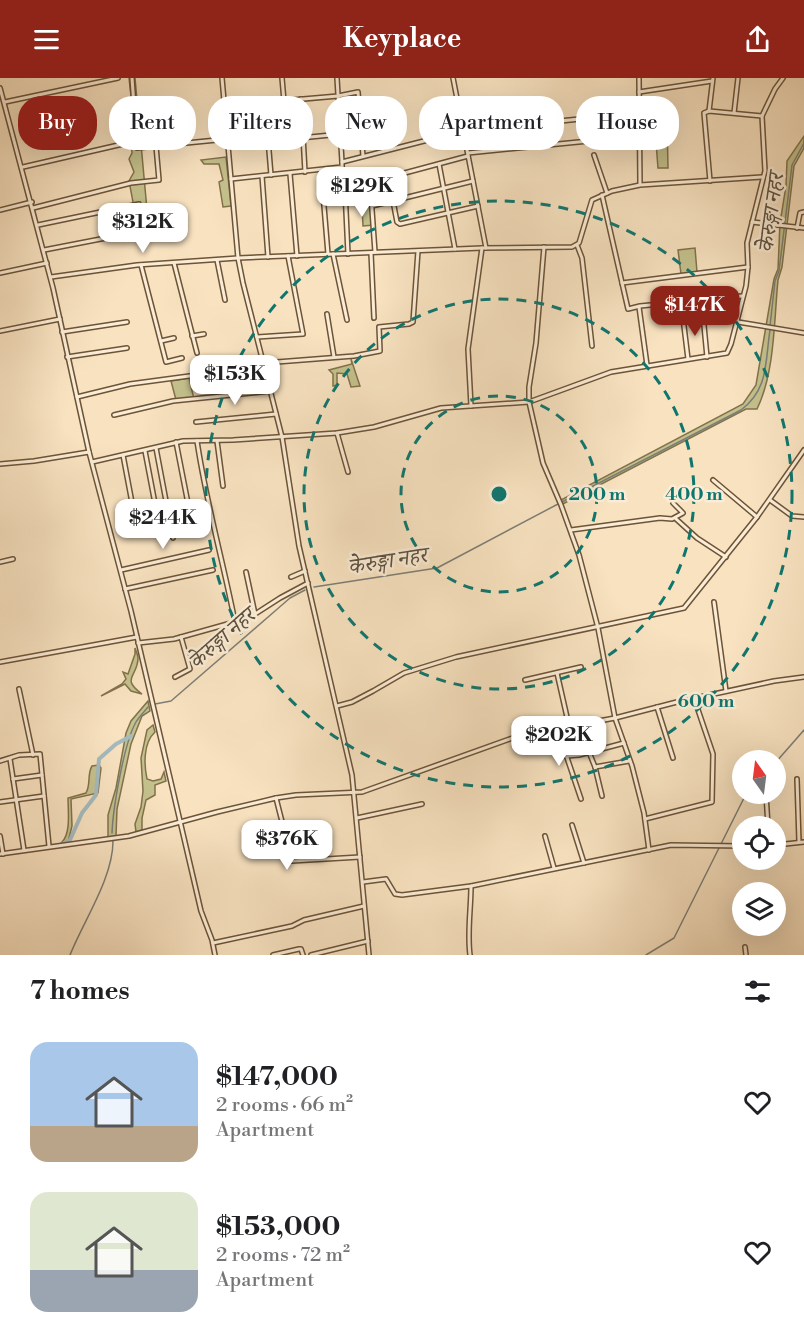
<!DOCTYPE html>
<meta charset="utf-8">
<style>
:root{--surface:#fff;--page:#f6f6f6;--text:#202124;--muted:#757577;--accent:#8f2418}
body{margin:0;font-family:"Libre Bodoni","Noto Serif Devanagari",serif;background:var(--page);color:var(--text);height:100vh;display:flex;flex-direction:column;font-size:22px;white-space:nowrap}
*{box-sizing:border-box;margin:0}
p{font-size:20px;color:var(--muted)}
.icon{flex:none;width:33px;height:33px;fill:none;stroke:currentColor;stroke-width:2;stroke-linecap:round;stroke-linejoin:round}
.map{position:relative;height:877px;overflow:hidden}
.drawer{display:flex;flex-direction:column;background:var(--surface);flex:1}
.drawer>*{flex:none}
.guide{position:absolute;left:18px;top:18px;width:768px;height:54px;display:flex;gap:12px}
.needle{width:39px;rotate:346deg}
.buttons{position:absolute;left:732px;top:672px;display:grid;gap:12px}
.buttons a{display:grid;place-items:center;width:54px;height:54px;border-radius:50%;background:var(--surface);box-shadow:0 6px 24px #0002;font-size:30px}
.price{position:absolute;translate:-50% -51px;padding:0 14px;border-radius:12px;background:#fff;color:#222;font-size:20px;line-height:39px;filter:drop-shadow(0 2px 3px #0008)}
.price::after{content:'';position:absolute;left:50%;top:36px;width:18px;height:14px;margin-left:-9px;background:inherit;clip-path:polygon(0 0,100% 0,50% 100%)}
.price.on{background:var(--accent);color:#fff}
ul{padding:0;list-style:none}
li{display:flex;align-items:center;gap:18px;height:150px;padding:0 30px}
li span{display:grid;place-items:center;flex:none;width:168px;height:120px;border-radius:18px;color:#555}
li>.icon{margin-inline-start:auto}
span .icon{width:72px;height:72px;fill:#fffc;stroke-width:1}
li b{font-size:26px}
h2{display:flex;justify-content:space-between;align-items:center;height:72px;padding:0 30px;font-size:26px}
.chip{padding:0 21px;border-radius:24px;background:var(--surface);box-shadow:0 6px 24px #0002;font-size:21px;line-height:54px}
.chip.on{background:var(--accent);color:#fff}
header{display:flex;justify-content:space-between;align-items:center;height:78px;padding:0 30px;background:var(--accent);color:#fff;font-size:27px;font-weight:800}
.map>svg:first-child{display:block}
.green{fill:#c4c18d;stroke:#82724b;stroke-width:1.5}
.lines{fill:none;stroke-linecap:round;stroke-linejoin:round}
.stream{stroke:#7c7e76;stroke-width:1.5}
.canal{stroke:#a4babe;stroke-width:4}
.minor-casing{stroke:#6d5437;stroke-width:6}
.minor{stroke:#faecd6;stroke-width:3}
.ring{fill:none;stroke:#0f766e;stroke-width:3;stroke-dasharray:10 8}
.labels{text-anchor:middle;stroke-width:5;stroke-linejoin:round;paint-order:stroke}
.water-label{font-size:22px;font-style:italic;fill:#5d513f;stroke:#faecd6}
.centre{fill:#0f766e;stroke:#faecd6;stroke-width:3}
.ring-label{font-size:18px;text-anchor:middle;font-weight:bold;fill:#0f766e;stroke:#faecd6;stroke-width:5;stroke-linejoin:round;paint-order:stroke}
</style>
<header><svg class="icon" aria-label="menu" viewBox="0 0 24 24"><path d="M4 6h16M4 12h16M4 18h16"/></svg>Keyplace<svg class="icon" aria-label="share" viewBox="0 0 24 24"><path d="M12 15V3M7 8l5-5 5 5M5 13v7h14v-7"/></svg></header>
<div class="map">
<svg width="804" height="877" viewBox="0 0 804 877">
<rect width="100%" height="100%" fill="#f8e2c0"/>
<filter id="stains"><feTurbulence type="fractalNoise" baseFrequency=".00333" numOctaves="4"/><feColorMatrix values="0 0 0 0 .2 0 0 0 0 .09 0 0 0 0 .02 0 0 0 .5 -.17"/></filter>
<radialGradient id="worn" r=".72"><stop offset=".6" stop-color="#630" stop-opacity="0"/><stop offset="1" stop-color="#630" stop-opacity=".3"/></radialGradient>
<g class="green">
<path d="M129 0H135L149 154 139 156 129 103 134 94 129 81 132 75 129 37 133 36Z"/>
<path d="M667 41 668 90H658L655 52 644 53V45Z"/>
<path d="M804 58V70L794 88 782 189 778 202C774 242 775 294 757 331H746L561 427 559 423 743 326 756 307 774 201 778 191 780 145 786 108 787 83Z"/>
<path d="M226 79 231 128 223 129 219 104 223 102 219 86H204L201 82Z"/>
<path d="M369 107 374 147 363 148 361 109Z"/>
<path d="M695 170 697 194 681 196 678 172Z"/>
<path d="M351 281 360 308 351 309 347 296 337 295V307L333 308V296L329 292 352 286Z"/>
<path d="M189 300 194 321 176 322 171 303Z"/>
<path d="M135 570C136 573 138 577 138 580 138 599 120 600 142 616L131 613 125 606 101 618 122 606 126 601 123 594 128 596 135 576Z"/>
<path d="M148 623 150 633 142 638 131 666 117 731 116 758 108 759V737L116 710 126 655 131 643Z"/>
<path d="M153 647 155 654C143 665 144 687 147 701L153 703 161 701 164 694 166 703 155 707V717L146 722 142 740V752L136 754 135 746 141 729 143 713 141 680 147 652Z"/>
<path d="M99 687 101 690 98 715 71 721 72 748 68 764H62C71 755 68 733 68 720L86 715C91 706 87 696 92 688Z"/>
</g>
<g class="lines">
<g class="stream">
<path d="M770 248 775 203 779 193 792 87 804 65"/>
<path d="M562 424 741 332C769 311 765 284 770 252"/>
<path d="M314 509 437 490 558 426"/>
<path d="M155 626 171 623 290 520 305 512"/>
<path d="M776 684 804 652"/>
<path d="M112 755C113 730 124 665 136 644 139 639 144 634 148 629"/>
<path d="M721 766 746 716"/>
<path d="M70 877C84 842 113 800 113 763"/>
<path d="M646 877 674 860 719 770"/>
</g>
<path class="canal" d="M64 765 70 762 82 735 96 717 99 681 116 666 131 658"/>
<g class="minor-casing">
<g id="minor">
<path d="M132 0 137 70 156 68"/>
<path d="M222 0 238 180 243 205 282 359 299 468 352 697 369 877"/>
<path d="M282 0 284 23"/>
<path d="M337 0 342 84"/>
<path d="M453 0 486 170"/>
<path d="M639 0 640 106"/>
<path d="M0 10 53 210 89 374 131 533 201 833 212 862 215 877"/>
<path d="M639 14 712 3"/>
<path d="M301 21 305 94"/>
<path d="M5 24 118 0"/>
<path d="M265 25 271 97"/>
<path d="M224 28 338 18 358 14 363 78"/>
<path d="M709 33 713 0"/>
<path d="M734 35 738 0"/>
<path d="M228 67 341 56"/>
<path d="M468 75 639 58"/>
<path d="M594 77 607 115"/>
<path d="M439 86 455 171"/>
<path d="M23 89 136 63"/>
<path d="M342 89 345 111 468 78"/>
<path d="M321 92 328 176"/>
<path d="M290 96 297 178"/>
<path d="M262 98 268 179"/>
<path d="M231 101 342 89V84L463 53 638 35"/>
<path d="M710 103 704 35 709 33 762 38"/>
<path d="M370 104 375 174"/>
<path d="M345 112 348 176"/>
<path d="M602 117 628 231 640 228 742 218"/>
<path d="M393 123 397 144 400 146 478 128"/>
<path d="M372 128 473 103"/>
<path d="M33 130 131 105 159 102 156 68 227 61"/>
<path d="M0 132 32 124"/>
<path d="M752 144 804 150"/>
<path d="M38 147 139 126"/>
<path d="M797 150 800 135 804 134"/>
<path d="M577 167 582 180 592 268"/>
<path d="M544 169 536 265 529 309V324L543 385 561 427 579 477 598 550 615 640 632 688 644 735 649 772"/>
<path d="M44 172 147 152"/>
<path d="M371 175 374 240"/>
<path d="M333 176 347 242"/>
<path d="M217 182 225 222"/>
<path d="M174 185 197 275"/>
<path d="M141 187 166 284 182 280"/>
<path d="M0 195 47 185"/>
<path d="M51 199 137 187 238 180 482 170 572 169 579 165 592 122 612 113 640 107 762 99"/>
<path d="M622 205 748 189"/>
<path d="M639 229 647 287"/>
<path d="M327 236 334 279"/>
<path d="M703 237 707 279"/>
<path d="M683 240 688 281"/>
<path d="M738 244 804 255"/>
<path d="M0 253 60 241"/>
<path d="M62 254 127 244"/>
<path d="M192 258 204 256"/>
<path d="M257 259 303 256 288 178"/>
<path d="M161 263 174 260"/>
<path d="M67 279 127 270"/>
<path d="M264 285 354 278 380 273 379 249 409 246 413 244 418 173"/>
<path d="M77 319 130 306 264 288"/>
<path d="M471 328 468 271 482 170"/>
<path d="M114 337 173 323 270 313"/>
<path d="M196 344 276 336"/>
<path d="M337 355 348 394"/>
<path d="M197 363C206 424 223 483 235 544"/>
<path d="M217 363 223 408"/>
<path d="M176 364 194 456"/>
<path d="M156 370 173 460"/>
<path d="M145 373 157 436"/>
<path d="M123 377 133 430"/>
<path d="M92 384 183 363 233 362 337 355 374 349 441 330 529 324 611 294 727 275 731 266 746 208 748 189 747 165 765 93 762 38 775 11 783 0"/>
<path d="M0 386 34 383 89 374"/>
<path d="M713 402 757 439"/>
<path d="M770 422 792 438 804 439"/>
<path d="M675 440 697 460 726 479"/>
<path d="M571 452 660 440 672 441 683 435 673 425"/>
<path d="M0 484 13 481"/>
<path d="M121 492 209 472"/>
<path d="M246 494 255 536"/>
<path d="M291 499 305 493"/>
<path d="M125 511 213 492"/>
<path d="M714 524 726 613"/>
<path d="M138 565 174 561 249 540 280 520 308 505"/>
<path d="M0 584 137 559"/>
<path d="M557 595 569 648"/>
<path d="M175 599 190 591 181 559"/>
<path d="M525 602 581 589"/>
<path d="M19 611 33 677"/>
<path d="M337 628 352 624 373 613 404 595 456 579 684 530 757 439 804 372"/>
<path d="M657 629 673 680"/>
<path d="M557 650 581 721"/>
<path d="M589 674 595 689 629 683"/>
<path d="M566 678 579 677 624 665"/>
<path d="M10 681 24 772"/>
<path d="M0 683 19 677 40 676 49 768"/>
<path d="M595 689 602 718"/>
<path d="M13 701 42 697"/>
<path d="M797 701 799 764"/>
<path d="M766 716 768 748"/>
<path d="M276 720 292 783 360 779"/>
<path d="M0 724 44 718"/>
<path d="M357 740 422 726"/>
<path d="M645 741 712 724 713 676 694 620"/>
<path d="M572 747 584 785"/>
<path d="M0 758 3 776"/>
<path d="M545 758 554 790"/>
<path d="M776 767 804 764"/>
<path d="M0 776 129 758 217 734 276 720 296 717 362 714 518 658 615 640 677 624 774 603 804 599"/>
<path d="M363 804 386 801 395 816 402 817 471 808 671 767 742 768"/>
<path d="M213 865 292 848 304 842 364 828"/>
<path d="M745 869 746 877"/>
<path d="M273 877 299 871H301L303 877"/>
<path d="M311 877 368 863"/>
<path d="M470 877C467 854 471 831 471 808"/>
</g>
</g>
<use href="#minor" class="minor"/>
</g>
<g class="ring">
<circle cx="499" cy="416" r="98"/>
<circle cx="499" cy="416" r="195"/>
<circle cx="499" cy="416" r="293"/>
</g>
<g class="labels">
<g class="water-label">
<text transform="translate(770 135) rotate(-82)" y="8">केेरुङ्गा नहर</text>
<text transform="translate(387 482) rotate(-9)" y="8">केेरुङ्गा नहर</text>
<text transform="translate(221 560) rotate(-41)" y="8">केरुङ्गा नहर</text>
</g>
</g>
<circle cx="499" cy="416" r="9" class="centre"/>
<g class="ring-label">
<text x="597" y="422">200 m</text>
<text x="694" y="422">400 m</text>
<text x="706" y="629">600 m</text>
</g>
<rect width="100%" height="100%" filter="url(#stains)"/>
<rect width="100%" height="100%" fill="url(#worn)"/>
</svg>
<div class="buttons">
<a><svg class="needle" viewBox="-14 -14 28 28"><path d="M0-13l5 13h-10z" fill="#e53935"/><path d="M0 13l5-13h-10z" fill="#757577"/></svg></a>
<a><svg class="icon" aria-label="locate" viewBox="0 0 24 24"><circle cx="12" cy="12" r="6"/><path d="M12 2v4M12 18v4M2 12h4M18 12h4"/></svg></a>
<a><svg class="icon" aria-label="layers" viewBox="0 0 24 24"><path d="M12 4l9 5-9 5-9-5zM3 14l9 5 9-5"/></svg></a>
</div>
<b class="price" style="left:362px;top:140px">$129K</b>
<b class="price" style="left:143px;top:176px">$312K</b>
<b class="price on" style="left:695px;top:259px">$147K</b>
<b class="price" style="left:235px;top:328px">$153K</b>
<b class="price" style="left:163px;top:472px">$244K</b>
<b class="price" style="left:559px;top:689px">$202K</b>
<b class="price" style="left:287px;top:793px">$376K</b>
<div class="guide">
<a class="chip on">Buy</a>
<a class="chip">Rent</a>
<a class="chip">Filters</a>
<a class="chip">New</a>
<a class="chip">Apartment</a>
<a class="chip">House</a>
</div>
</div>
<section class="drawer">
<h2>7 homes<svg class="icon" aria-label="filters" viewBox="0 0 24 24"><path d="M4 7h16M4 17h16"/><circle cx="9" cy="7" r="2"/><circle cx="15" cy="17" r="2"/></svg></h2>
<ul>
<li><span style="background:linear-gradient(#a9c7e8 70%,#b9a48a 0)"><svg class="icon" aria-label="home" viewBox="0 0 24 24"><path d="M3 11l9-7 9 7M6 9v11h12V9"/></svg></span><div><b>$147,000</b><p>2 rooms · 66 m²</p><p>Apartment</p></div><svg class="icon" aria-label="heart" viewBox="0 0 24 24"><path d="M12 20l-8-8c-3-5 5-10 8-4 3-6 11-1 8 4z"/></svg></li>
<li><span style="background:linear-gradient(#dfe7d0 65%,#9aa5b1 0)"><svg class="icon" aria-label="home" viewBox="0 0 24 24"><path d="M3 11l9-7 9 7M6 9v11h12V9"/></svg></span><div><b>$153,000</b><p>2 rooms · 72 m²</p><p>Apartment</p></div><svg class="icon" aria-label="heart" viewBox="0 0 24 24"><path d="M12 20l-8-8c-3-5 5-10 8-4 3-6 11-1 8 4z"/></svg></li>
</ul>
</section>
